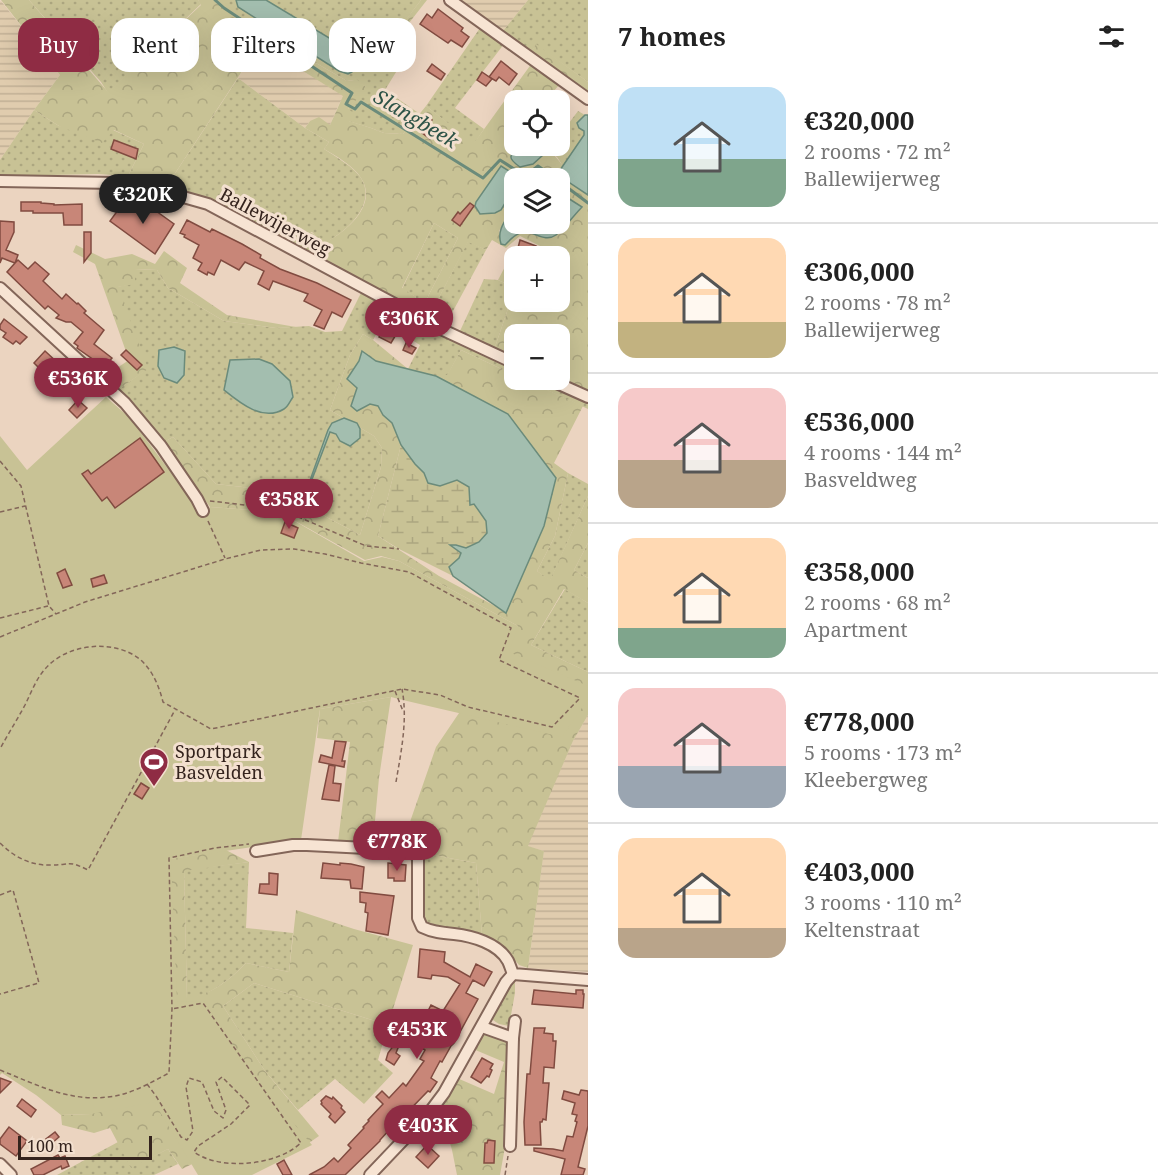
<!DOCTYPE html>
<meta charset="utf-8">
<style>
:root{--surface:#fff;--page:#f2f2f2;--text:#222;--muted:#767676;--line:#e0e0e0;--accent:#8f2c44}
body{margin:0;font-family:"Noto Serif",serif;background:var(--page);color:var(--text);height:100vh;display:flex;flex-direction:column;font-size:22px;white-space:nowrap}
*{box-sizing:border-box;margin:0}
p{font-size:20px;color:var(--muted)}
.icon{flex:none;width:33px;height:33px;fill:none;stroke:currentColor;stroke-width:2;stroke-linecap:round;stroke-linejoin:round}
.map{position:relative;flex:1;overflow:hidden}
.sheet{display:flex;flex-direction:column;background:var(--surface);width:570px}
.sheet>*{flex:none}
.guide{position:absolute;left:18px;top:18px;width:480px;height:54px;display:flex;gap:12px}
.fabs{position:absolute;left:504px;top:90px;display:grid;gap:12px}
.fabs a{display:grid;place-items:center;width:66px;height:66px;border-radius:12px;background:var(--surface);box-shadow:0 6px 24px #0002;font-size:30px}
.scale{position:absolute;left:18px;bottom:15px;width:134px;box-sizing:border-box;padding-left:6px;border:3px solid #34231d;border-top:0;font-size:16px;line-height:21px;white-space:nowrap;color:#34231d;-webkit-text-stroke:4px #f3e0cf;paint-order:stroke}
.price{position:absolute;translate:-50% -51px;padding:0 14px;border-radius:21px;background:var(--accent);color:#fff;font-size:20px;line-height:39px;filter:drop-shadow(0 2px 3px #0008)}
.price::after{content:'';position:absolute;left:50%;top:36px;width:18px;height:14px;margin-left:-9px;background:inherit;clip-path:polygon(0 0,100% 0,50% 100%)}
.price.on{background:#222;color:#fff}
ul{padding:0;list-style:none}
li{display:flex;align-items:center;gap:18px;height:150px;padding:0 30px}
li+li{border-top:2px solid var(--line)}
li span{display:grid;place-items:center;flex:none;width:168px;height:120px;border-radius:18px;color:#555}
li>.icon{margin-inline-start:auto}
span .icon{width:72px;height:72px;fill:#fffc;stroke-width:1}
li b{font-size:26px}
h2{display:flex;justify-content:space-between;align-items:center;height:72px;padding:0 30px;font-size:26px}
.tag{padding:0 21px;border-radius:18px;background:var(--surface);box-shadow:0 6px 24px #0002;font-size:21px;line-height:54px}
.tag.on{background:var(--accent);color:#fff}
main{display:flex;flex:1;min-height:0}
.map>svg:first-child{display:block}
.farmland{fill:url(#farmland-rules)}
.grass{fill:url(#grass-dots)}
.forest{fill:url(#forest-crowns);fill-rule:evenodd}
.wetland{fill:url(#wetland-marsh)}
.park{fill:#c8c295}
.water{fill:#a3beaf;stroke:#6b8b7b;stroke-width:1.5}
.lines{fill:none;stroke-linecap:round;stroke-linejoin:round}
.stream{stroke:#6b8b7b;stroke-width:3}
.building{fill:#c88678;stroke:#814b40;stroke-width:1.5}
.minor-casing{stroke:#836659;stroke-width:14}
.path{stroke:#836659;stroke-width:1.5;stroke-dasharray:4.5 3;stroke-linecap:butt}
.minor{stroke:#f7e4d3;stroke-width:10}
.labels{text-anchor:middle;stroke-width:6;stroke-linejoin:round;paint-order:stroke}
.street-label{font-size:18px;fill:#34231d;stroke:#f3e0cf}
.poi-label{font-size:18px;fill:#34231d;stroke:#f3e0cf;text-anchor:start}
.water-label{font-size:20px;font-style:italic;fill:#2d5347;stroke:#f3e0cf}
</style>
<main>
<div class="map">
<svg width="588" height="1175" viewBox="0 0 588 1175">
<defs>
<pattern id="farmland-rules" width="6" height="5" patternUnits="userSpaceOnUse" patternTransform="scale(1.5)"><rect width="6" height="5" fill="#e0ccae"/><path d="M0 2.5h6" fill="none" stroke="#c1af95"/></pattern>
<pattern id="grass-dots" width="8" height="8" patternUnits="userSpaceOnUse" patternTransform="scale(1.5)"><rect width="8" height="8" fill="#c8c295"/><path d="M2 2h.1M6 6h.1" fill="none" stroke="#aca680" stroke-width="1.8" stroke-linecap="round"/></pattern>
<pattern id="forest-crowns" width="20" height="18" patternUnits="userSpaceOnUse" patternTransform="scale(1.5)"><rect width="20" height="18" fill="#c8c295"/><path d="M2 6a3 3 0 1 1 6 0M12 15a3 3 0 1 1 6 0" fill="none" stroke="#aca680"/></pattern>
<pattern id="wetland-marsh" width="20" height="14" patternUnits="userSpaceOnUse" patternTransform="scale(1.5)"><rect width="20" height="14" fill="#c8c295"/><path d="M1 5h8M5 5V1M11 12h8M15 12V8" fill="none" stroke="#aca680"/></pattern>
</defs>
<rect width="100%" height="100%" fill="#ebd4c0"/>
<g class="farmland">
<path d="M459 0H528L503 31Z"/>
<path d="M1 1 60 75 34 110 0 160V2Z"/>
<path d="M260 43 344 96 339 104 330 125 310 121 305 128 238 78Z"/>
<path d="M588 715V972L528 968 544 851 527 846 573 741Z"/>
</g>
<g class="grass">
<path d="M29 0H198L201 4 108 93 101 82Z"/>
<path d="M229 0H236L239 7 339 71 348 74 303 22 266 0H421L381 53 401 64 385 90 420 114 403 134 384 133 371 128 348 121V109L366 87 354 80 347 81 266 34 229 10Z"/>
<path d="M528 0H588V82L536 45 531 52 503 31Z"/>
<path d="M480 28 504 44 455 108 484 129 474 144 426 106Z"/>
<path d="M238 78 305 128 329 142 324 149C336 157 354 167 361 178 377 204 348 230 327 242L317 237 312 232 287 242 255 222 221 205 169 186 172 178Z"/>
<path d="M34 110 59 126 113 130 144 144 128 176 98 174 0 176V160Z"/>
<path d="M578 111 585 115 581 119 579 128 584 131V135L571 156 563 166 557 157 548 150 552 146H560V135Z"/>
<path d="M434 223 458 238 420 312 410 306 416 297 402 289Z"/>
<path d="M468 241 486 250 446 324H443L429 317Z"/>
<path d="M135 269 157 270 168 288 224 321 276 328 309 326 325 332 342 331 362 291 391 307 373 340 363 334 350 355 330 410 374 436 382 448 381 467 360 535 278 491 216 484 173 437 164 442 119 389 147 369 117 287 135 283Z"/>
<path d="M484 279 498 280 514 287V291L494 350 462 334 460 331Z"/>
<path d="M421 323 514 368V375L461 350 447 376 429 375 408 369 420 345 412 340Z"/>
<path d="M525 380H539L588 403V409Z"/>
<path d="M568 473 588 484V496L550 581 537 571 555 536Z"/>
<path d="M588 543V578L574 570Z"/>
<path d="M565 589 588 603V672L531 645Z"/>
<path d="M422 853 476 863 482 935 429 924 425 921 423 912 424 874Z"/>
<path d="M249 862 246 928 293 933 289 972 246 963C229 981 211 994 187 1000L184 870Z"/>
<path d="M515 979V993L509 1026 499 1024 493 1020V1017L510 982Z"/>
<path d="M254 983 388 1025 378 1060 393 1073 364 1104 335 1079 298 1110 265 1071 223 1006Z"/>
<path d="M118 1142 131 1167 168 1149 178 1164 154 1175H57Z"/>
</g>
<g class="forest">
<path d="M1 0H29L108 92 201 5 198 0H229V10L266 34 347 81 354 80V77L367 88 348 109 354 113 349 121 371 128 384 133 403 134 426 106 474 143 532 63 560 84 546 100H514V146H519L511 154 540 150 534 146C547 146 556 156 563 166L559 170 588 195V393L560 380V334H514V359L494 350 514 291V302H560V256H538L542 247 520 236 506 248 492 240 486 250 468 242 429 317 420 312 458 238 434 223 402 288 416 297 410 306 287 242 290 232C308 227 313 235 328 241 348 230 378 204 361 178 354 166 336 156 324 149L329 142 305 128 310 121 319 117 330 125 343 96 260 44 172 178 169 186 128 176 144 144 114 130 102 143 59 126 34 110 60 75ZM422 123 435 132 430 139 417 129ZM501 166 520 178H532L533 176 537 178H560V193L582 207C576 214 562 231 556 235 541 243 532 228 520 233 514 235 509 240 505 245L499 231 514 206V188L501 210 495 213Z"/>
<path d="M421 0H427L384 55 380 53Z"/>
<path d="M536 44 588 82V93L531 52Z"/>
<path d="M76 245 105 259 132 254 155 264 164 251 187 268 180 283 227 315 296 327 276 328 224 321 168 288 157 270 135 269V284L118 287 148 369 119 389 105 376 129 360 95 264 73 252Z"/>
<path d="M508 261 514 264V287L498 280Z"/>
<path d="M363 334 373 340 408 369 376 361H359L347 379 357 388V411L370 404 378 406 383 415 392 423 401 445 378 536 439 576 506 612 436 376 429 375H447L461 350 514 375V380H525L583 406 554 463 568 473 555 536 537 571 550 580 588 496V543L574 570 588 578V603L564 589 531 645 588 672V715L573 741 528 846 544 851 528 968 519 965 505 948 482 935 476 863 422 853C417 845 412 844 403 842L436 747 518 626 399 561 381 556 365 560 279 512 210 507 164 442 173 437 216 484 278 491 360 535 381 467 382 448 374 436 330 410 350 355Z"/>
<path d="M391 697 379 778 373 842H338L350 742 317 738 320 709Z"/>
<path d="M226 850 249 862 184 871 187 999C211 994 229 981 246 963L289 972 296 910 354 929 413 945 388 1025 254 983 223 1006 265 1071 319 1136 306 1145 282 1120 182 1169 168 1149 131 1168 110 1128 94 1133 62 1125 61 1115 91 1114 162 1025 171 859Z"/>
<path d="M488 1034 503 1039 509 1045 505 1147 500 1175H457L452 1150 440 1108 457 1078 494 1094 504 1062 473 1049 480 1036Z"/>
</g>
<path class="wetland" d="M401 445 415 464 440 486 457 480 469 487 470 505 474 504 486 521 487 533 479 542 466 548 456 545 451 546 461 553 460 558 449 567 453 576 399 549 378 536Z"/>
<path class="park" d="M106 397 130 418 205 518 210 507 279 512 364 561 382 557 399 561 518 626 509 652 588 686V699L562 737 407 701 391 697 320 709 301 840 171 859 177 1001 205 1002 247 1068 312 1145 252 1175H198L154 1102 91 1114 61 1115 36 1095 2 1073 0 1075V436L27 470Z"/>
<g class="water">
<path d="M236 0H266L351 51 354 58 352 72 348 74 339 71 238 7Z"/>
<path d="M585 115H588V195L561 177 558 173 584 135V131L579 128 577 123Z"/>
<path d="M519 146H534L543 155 533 164 520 167C507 158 509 156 519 146Z"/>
<path d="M501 166 520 178H514V188L501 210 495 213 480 214 475 206 476 202Z"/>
<path d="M560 193 582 207C575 214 563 230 556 235 543 244 532 228 520 233 514 235 510 240 505 245L501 244C496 229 507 219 514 206V224H560Z"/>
<path d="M174 347 185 351 184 375 177 383 164 378 158 366 159 350Z"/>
<path d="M362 351 376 361 436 376 508 414 556 478 544 526 506 613 453 576 449 567 459 558 461 553 450 545H456L466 548 479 542 487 533 486 521 474 504 470 505 469 487 457 480 440 486 428 483 424 473 415 464 401 445 392 423 383 415 378 406 370 404 357 411 351 406 357 388 347 379 359 361Z"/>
<path d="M259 359 272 364 290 381 293 397C290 401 288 407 284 409 263 422 240 403 224 390L230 360Z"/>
<path d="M344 418 357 423 360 429V438L350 446 340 441 336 434 330 432 311 482V492L316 496 314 507 302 504 296 498 297 492 308 486 328 430 332 423Z"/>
</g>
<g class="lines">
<g class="stream">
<path d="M215 0 224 8 352 93 346 104 355 109 361 102 483 178 500 160 525 176 538 166 555 178"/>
<path d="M560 182 588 203"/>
</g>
</g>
<g class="building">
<path d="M438 9 463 28 461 31 469 37 462 47 451 40 448 43 420 24 427 14 432 18Z"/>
<path d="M501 61 517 74 509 85 499 77 496 81 489 77Z"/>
<path d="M432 64 445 74 441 80 427 71Z"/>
<path d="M482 72 492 79 486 86 477 80Z"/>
<path d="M427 116 432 120 428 126 435 132 430 139 417 129Z"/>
<path d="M114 140 138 149 136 159 111 149Z"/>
<path d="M126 199 138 207 140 204 147 209 149 206 174 224 155 254 110 221Z"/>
<path d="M21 202H41V203L54 204V205L82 204V225H64L63 213H33V211H21Z"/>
<path d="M470 203 474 206 460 226 452 220 458 212 460 214Z"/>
<path d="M187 220 210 232 212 229 242 244 261 255 260 258 280 269 317 283 351 300 342 317 332 312 324 329 314 325 322 310 304 301 308 294 273 281 269 290 258 284 264 271 245 262 239 270 221 260 214 275 208 272 207 275 198 270 202 263 193 258 199 245 184 237 185 235 180 233Z"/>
<path d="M0 221 14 222V232L6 250 18 255 15 263 18 260 28 269 35 262 49 274 43 281 62 299 66 294 77 304 78 303 86 311 84 313 104 330 94 344 112 358 104 367 77 348 78 346 74 343 83 332 71 322H66L56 318 59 315 48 306 45 309 7 272 15 263 2 258 0 263Z"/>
<path d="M84 232H91V253L84 262Z"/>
<path d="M520 240 536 246 532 256 517 252Z"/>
<path d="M4 319 27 337 20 344 16 341 13 344 3 337 6 333 0 329V325Z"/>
<path d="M387 321 400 328 391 343 379 337Z"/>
<path d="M406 343 416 348 412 354 403 350Z"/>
<path d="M126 350 142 365 137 370 121 355Z"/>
<path d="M45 351 59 364 51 372 44 367 41 370 34 363Z"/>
<path d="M71 372 82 383 70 395 60 384Z"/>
<path d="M78 400 87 408 77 418 69 410Z"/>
<path d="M140 438 164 472 115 508 107 497 102 501 82 474 88 470 91 474Z"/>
<path d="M285 522 298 528 294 538 281 533Z"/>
<path d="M65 569 72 585 63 588 57 573Z"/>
<path d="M104 575 107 583 93 587 91 579Z"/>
<path d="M335 741 346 742 342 761H345L344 767 319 762 321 755 332 758Z"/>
<path d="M329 765 335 766 333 783 341 784 339 801 322 799Z"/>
<path d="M141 783 149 788 142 799 134 794Z"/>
<path d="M323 863 340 865V863L351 864 364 867 362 889 351 888 350 880 321 878Z"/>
<path d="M388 863 406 865 405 881H394V878H388Z"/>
<path d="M269 873 278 874 277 895 259 893 260 884H269Z"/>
<path d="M360 892 394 896 388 935 366 931 368 913 365 912 366 903 360 902Z"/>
<path d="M420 949 445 952 444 962 470 977 476 964 492 972 484 986 473 980 466 993 478 999 454 1043 451 1046 442 1062 440 1061 433 1074 431 1078 437 1082 430 1092 428 1091 392 1128H391L380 1140V1141L345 1175H309L324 1167 334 1158 338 1162 351 1148 348 1145 364 1128 363 1127 369 1121 368 1120 383 1104 376 1097 382 1091 389 1098 403 1083 406 1086 424 1061 420 1059 425 1050 423 1049 439 1020 427 1013 431 1005 443 1011 460 984 448 977 432 975 431 979 418 977Z"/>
<path d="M534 990 576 994V990H583V994H584L583 1008 532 1004Z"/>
<path d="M395 1019 403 1022 404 1019 411 1023 409 1026 415 1029 410 1038 398 1031 399 1029 392 1027Z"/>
<path d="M534 1028H545L544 1033 553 1034V1041H556L554 1068 544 1067 543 1083H549L546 1120 543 1119 542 1122H540L541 1145H525L524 1122 527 1074H530Z"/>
<path d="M400 1037 402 1038 396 1053 400 1056 394 1065 386 1060 388 1053Z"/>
<path d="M482 1058 493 1064 490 1069 492 1070 489 1077 487 1076 481 1083 471 1077Z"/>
<path d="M0 1078 11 1082 0 1093Z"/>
<path d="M581 1090 588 1091V1126L578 1167 585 1169 583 1175H561L565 1159 534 1151V1148L553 1149 563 1151 567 1136 573 1137 577 1122 575 1121 577 1115 572 1114 575 1103 562 1099 564 1091 579 1095Z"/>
<path d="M326 1096 332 1099 333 1097 342 1106 341 1108 345 1112 335 1123 329 1117 331 1114 321 1104 322 1103 321 1101Z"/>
<path d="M22 1099 36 1110 31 1117 17 1106Z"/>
<path d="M9 1127 27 1141 16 1156 0 1144V1139Z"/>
<path d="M55 1132 59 1137 52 1143H49L46 1139Z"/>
<path d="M488 1140 495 1141 494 1163H484L485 1143H487Z"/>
<path d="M427 1145 439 1156 428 1168 416 1157Z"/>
<path d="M58 1155 60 1158 65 1156 69 1166 62 1169 61 1166 43 1175H34L31 1169Z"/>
<path d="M284 1160 292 1175H283L277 1164Z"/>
</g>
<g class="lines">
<g class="minor-casing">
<g id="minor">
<path d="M450 0 588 99"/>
<path d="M0 181 115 183 155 189 208 204 443 330 514 363"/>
<path d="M0 288 125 403 161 446 197 499 203 511"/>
<path d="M550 380 588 397"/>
<path d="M256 851 293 845H307L386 849 413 852 418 858V918L422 927C432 932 443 933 454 934 472 936 498 943 508 961 510 965 511 969 513 974L588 980"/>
<path d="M482 1027 513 1038"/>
<path d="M510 1146 513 1038 515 1021"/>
<path d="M0 1164 11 1175"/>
<path d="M370 1175 429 1113 444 1093 506 982 513 974"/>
</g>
</g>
<g class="path">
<path d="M0 461 21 486 49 606 56 614"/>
<path d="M210 501 280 509 366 546 399 549"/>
<path d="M0 512 25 506"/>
<path d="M208 521 225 558"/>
<path d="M0 618 48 606"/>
<path d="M0 637 85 602 225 559 261 550 294 549 325 554 361 563 409 572 511 628 499 660 580 698 552 727 468 707 440 695 402 689 211 729 163 702C159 686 153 672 142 661 116 638 67 643 45 669 36 679 31 693 25 705 17 720 8 734 0 749"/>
<path d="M395 691 403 711"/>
<path d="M396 782C401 752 408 720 402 689"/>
<path d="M0 843C14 857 31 866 51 865 71 865 68 860 88 870L175 710"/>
<path d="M0 895 13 890 39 983 0 994"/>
<path d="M0 1070C35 1084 69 1102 108 1097 130 1095 150 1083 169 1073L172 1009 169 858 215 848 249 844"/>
<path d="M147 1084 156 1096 181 1137 187 1140 193 1131 186 1087 189 1078 202 1082 214 1111 223 1118 226 1110 216 1082 222 1077 250 1105 231 1124 198 1146 194 1152C218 1169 264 1166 290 1151 294 1149 298 1145 301 1143L203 1003 172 1009"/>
<path d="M505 1175 508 1156"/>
</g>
<use href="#minor" class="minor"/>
</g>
<defs>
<g id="stadium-pin" transform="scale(1.5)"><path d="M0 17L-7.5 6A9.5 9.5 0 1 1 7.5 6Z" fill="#8f2c44" stroke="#f3e0cf"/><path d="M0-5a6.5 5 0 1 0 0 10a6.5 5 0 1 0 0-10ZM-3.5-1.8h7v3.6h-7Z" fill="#fff"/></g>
</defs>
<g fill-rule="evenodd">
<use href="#stadium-pin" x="154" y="762"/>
</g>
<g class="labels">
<g class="street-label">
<text transform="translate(275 222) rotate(28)" y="6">Ballewijerweg</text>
</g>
<g class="poi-label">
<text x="175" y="758">Sportpark<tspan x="175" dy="21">Basvelden</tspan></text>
</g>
<g class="water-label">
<text transform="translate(416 119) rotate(31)" y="7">Slangbeek</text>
</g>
</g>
</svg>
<div class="fabs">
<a><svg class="icon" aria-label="locate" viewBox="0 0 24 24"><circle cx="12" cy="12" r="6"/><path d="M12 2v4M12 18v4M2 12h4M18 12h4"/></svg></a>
<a><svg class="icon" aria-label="layers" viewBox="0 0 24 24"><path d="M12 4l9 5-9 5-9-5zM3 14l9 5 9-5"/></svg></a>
<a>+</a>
<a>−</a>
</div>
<div class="scale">100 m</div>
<b class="price on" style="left:143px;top:225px">€320K</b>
<b class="price" style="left:409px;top:349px">€306K</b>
<b class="price" style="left:78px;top:409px">€536K</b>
<b class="price" style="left:289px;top:530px">€358K</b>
<b class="price" style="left:397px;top:872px">€778K</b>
<b class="price" style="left:417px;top:1060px">€453K</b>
<b class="price" style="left:428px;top:1156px">€403K</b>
<div class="guide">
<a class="tag on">Buy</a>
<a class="tag">Rent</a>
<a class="tag">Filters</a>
<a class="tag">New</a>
</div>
</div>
<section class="sheet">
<h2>7 homes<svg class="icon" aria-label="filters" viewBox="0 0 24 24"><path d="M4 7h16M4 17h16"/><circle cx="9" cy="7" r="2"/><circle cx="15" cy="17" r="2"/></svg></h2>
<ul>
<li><span style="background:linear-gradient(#bfe0f5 60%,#7fa58c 0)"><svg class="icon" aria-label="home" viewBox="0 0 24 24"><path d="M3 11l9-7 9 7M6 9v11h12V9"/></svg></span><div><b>€320,000</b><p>2 rooms · 72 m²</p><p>Ballewijerweg</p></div></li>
<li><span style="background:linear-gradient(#ffd9b3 70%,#c2b280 0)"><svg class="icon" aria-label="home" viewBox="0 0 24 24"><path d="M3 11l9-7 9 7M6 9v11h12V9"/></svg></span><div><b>€306,000</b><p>2 rooms · 78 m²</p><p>Ballewijerweg</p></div></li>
<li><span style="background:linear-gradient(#f6c9c9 60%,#b9a48a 0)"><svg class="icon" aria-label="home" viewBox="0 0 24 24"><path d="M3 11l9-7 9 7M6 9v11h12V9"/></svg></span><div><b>€536,000</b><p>4 rooms · 144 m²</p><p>Basveldweg</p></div></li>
<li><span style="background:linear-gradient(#ffd9b3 75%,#7fa58c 0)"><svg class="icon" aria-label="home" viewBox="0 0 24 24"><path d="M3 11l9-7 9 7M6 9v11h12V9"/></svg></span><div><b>€358,000</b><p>2 rooms · 68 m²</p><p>Apartment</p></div></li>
<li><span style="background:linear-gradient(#f6c9c9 65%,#9aa5b1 0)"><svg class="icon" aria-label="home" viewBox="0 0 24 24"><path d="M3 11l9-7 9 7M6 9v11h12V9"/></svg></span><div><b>€778,000</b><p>5 rooms · 173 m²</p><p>Kleebergweg</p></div></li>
<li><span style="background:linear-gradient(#ffd9b3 75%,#b9a48a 0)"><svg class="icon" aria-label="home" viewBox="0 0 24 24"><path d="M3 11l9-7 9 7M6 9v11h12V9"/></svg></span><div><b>€403,000</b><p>3 rooms · 110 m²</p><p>Keltenstraat</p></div></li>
</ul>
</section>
</main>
